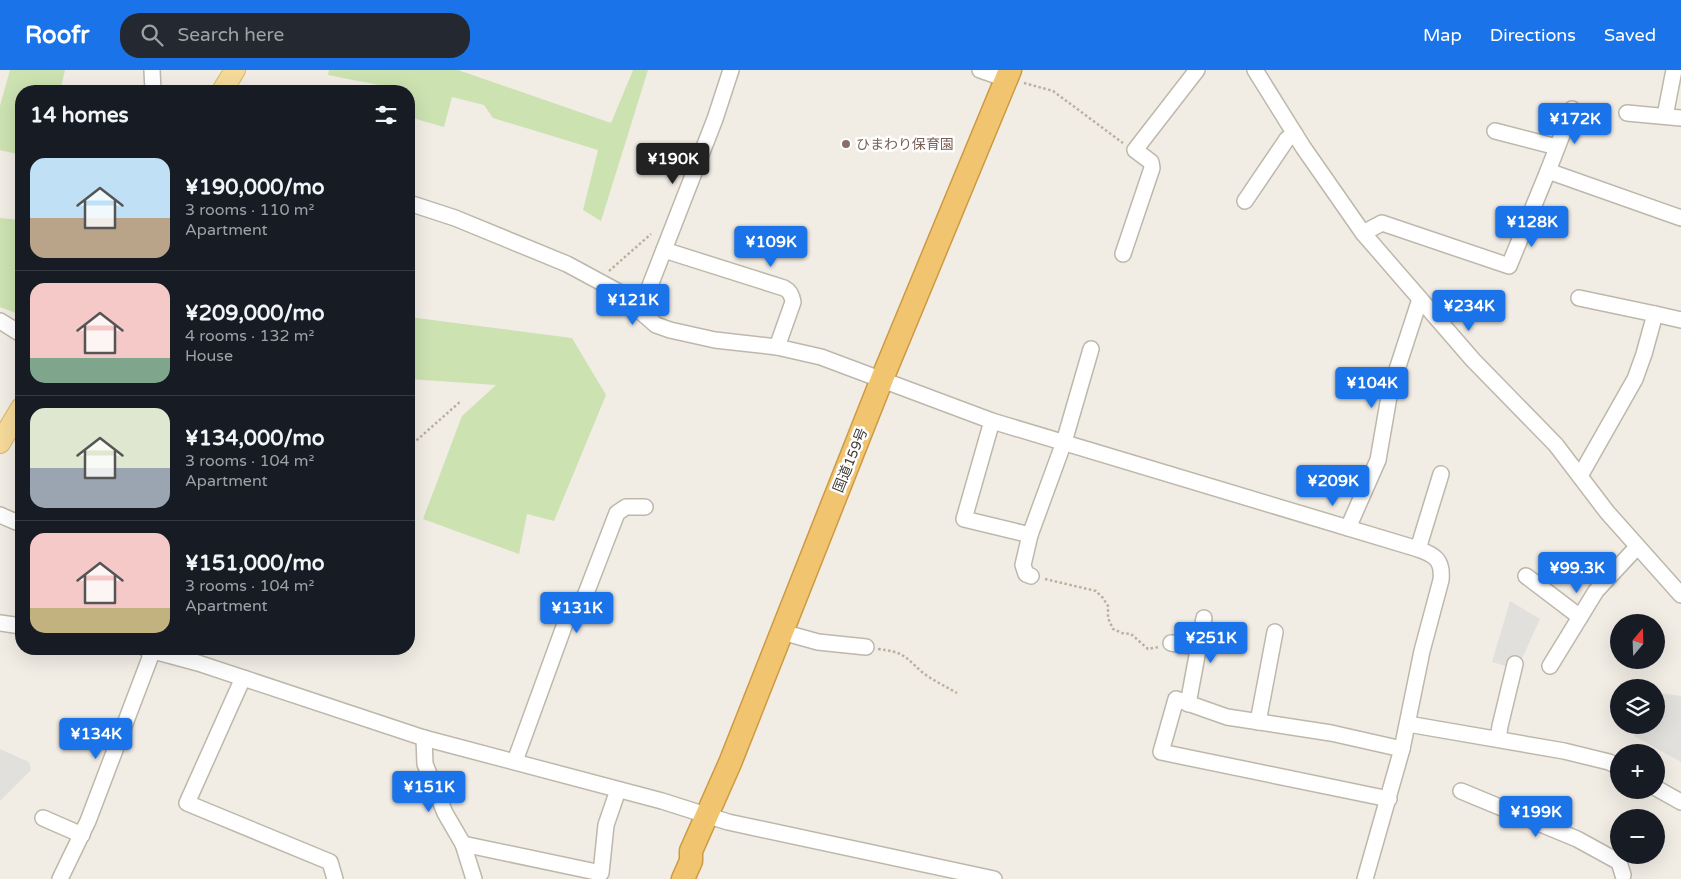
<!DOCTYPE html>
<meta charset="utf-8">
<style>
:root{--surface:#171b24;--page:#242831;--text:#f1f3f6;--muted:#9ea1a6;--line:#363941;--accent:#1a73e8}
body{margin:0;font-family:"Varela Round","Noto Sans JP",sans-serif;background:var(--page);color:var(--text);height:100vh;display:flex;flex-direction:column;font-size:19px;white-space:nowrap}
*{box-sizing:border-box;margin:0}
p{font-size:16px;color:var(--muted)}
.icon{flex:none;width:28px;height:28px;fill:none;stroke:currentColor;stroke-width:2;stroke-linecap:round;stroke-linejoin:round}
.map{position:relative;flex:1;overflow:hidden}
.details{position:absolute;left:15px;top:15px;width:400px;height:570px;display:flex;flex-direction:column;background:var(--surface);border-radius:20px;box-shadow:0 5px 20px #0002}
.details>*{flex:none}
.needle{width:32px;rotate:19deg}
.fabs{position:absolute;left:1610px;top:544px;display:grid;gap:10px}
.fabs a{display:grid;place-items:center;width:55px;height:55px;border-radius:50%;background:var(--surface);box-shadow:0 5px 20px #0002;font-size:25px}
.price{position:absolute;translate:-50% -42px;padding:0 11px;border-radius:5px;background:var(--accent);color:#fff;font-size:16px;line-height:32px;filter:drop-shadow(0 1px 2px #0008)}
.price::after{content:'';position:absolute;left:50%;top:30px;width:15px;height:11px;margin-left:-8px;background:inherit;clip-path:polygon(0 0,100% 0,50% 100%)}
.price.on{background:#222;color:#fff}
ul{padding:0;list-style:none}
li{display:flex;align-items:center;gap:15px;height:125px;padding:0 15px}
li+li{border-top:1px solid var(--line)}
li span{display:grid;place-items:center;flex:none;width:140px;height:100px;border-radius:15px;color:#555}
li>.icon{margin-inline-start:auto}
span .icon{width:60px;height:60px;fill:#fffc;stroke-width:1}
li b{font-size:21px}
h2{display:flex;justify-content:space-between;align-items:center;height:60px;padding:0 15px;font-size:21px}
header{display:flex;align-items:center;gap:30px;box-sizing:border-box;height:70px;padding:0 25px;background:var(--accent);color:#fff}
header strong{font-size:24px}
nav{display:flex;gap:28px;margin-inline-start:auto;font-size:18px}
.search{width:350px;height:45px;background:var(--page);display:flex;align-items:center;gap:12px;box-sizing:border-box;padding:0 18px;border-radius:20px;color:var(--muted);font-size:19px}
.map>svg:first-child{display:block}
.green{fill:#cce2b1}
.parking{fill:#e2e0dd}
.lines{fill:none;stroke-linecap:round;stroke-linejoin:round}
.minor-casing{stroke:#beb7ab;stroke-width:18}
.major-casing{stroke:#d8b76b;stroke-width:22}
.highway-casing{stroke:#ce9941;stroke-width:25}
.path{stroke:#bbb09b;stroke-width:2.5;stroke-dasharray:2.5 2.5;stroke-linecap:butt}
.minor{stroke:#fff;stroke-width:15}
.major{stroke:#f5da99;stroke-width:20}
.highway{stroke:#f1c570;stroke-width:22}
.education-dot{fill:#8d6e63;stroke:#fff;stroke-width:2}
.labels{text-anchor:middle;stroke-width:5;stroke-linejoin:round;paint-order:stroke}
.education-label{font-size:14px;fill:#785e54;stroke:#fff;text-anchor:start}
.street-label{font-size:14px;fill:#423d35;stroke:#fff}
</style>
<header>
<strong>Roofr</strong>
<div class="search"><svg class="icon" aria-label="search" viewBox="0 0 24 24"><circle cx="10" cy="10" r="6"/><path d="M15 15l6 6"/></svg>Search here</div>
<nav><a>Map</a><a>Directions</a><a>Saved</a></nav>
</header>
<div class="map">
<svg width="1681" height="809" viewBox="0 0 1681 809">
<rect width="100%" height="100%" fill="#f1ede5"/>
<g class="green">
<path d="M10 0H65L60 21H21V85L0 80V36Z"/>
<path d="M329 0H458L611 53 633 0H648L601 151 583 140 598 80 493 48 484 35 452 27 444 57 409 47V21L328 5Z"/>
<path d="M0 148 21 150V245L0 237Z"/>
<path d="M409 247 572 268 606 325 554 451 527 444 519 484 423 449 462 346 496 315 409 309Z"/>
</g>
<g class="parking">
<path d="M1510 531 1540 549 1521 591 1509 597 1492 592Z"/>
<path d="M1659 623 1681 626V692L1634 666 1640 655H1656V628Z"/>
<path d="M0 679 29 692 31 700 0 731Z"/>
</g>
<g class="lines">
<g class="minor-casing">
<g id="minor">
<path d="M152 0 153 21"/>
<path d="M980 0 1006 9"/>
<path d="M1255 0 1303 77 1363 163 1473 290 1556 375 1607 442 1681 525"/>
<path d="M1627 43 1681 48"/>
<path d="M1665 46 1674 0"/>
<path d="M1495 61 1557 77"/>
<path d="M1548 101 1572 39"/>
<path d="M1245 131 1287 69 1295 64"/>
<path d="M409 133 455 148 567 194 617 221 656 255 670 260 715 270 777 277 821 287 992 351 1418 479C1435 485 1443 490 1441 510L1422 581 1402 679 1365 809"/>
<path d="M1363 163 1382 153 1509 196 1548 101 1681 148"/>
<path d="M664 180 784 218C790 221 792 225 793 232L777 277"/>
<path d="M1123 184 1152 98 1151 92 1135 80 1197 0"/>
<path d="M1579 228 1655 244 1644 284 1635 309 1580 406"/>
<path d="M639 241 644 231 715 49 731 0"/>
<path d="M1655 244 1681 250"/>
<path d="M0 251 21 264"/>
<path d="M992 351 964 449 1030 465 1064 372 1091 279"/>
<path d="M0 445 16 452 21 448"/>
<path d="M1348 458 1378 390 1390 321 1420 229"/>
<path d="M1030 465 1023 495 1026 504 1031 506"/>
<path d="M1418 479 1441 404"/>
<path d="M1526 506 1580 547"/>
<path d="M0 553 21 556"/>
<path d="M782 562 818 572 866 577"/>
<path d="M1171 573 1198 577"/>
<path d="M146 579 198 593 424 668 662 731 728 752 994 809"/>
<path d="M1550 596 1596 521 1637 477"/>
<path d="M243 608 187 733 330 792 335 809"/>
<path d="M1188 634 1204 548"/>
<path d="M1258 652 1275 562"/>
<path d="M1408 654 1564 681 1609 692 1619 697"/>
<path d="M424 668 425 694 445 743 463 774 474 809"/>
<path d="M1498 669 1500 656 1515 594"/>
<path d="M515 691 570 540 585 526 617 443 626 437H645"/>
<path d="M1656 718 1681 732"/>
<path d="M1461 721 1577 769 1619 792 1623 805"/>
<path d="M1389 729 1161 682 1176 629 1227 647 1331 663 1402 679"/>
<path d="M43 748 82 765"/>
<path d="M463 774 601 803 606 755 618 720"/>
<path d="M60 809 88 751 153 580"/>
</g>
</g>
<g class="major-casing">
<g id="major">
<path d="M222 21 235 0"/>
<path d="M0 373 21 338"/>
</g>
</g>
<g class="highway-casing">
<path id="highway" d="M683 809 691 791V781L730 693 882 309 1010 0"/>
</g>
<g class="path">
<path d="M1024 13 1053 21 1123 73"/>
<path d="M609 201 651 164"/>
<path d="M409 377 461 331"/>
<path d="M1045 509 1096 521 1103 528 1108 536V548L1113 559 1122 563 1131 564 1148 579 1159 577"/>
<path d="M878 579C904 582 904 586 922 602 932 610 945 616 957 623"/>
</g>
<use href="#minor" class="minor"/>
<use href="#major" class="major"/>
<use href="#highway" class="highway"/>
</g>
<circle class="education-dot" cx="846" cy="74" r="5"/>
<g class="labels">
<g class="education-label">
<text x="856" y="79">ひまわり保育園</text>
</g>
<g class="street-label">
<text transform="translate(850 390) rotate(-68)" y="5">国道159号</text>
</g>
</g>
</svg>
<div class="fabs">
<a><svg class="needle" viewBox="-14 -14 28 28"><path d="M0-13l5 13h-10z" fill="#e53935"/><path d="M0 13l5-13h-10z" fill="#9ea1a6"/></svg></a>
<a><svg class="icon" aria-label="layers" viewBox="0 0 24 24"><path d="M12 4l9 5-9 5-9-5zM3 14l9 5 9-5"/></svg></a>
<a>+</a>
<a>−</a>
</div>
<b class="price" style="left:1575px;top:75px">¥172K</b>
<b class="price on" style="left:673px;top:115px">¥190K</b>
<b class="price" style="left:1532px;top:178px">¥128K</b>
<b class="price" style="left:771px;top:198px">¥109K</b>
<b class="price" style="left:633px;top:256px">¥121K</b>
<b class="price" style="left:1469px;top:262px">¥234K</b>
<b class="price" style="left:1372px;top:339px">¥104K</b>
<b class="price" style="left:1333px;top:437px">¥209K</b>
<b class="price" style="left:1577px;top:524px">¥99.3K</b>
<b class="price" style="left:577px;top:564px">¥131K</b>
<b class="price" style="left:1211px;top:594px">¥251K</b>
<b class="price" style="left:96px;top:690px">¥134K</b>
<b class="price" style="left:429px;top:743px">¥151K</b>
<b class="price" style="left:1536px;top:768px">¥199K</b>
<section class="details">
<h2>14 homes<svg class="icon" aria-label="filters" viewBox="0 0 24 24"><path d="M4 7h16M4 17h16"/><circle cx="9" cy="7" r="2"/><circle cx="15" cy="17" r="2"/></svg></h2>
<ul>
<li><span style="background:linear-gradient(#bfe0f5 60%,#b9a48a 0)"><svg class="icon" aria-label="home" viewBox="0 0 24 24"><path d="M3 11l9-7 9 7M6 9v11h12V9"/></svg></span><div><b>¥190,000/mo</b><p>3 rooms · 110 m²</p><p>Apartment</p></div></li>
<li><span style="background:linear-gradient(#f6c9c9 75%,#7fa58c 0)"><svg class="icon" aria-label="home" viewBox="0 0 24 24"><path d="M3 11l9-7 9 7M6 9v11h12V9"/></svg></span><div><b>¥209,000/mo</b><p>4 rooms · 132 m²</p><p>House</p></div></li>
<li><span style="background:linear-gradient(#dfe7d0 60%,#9aa5b1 0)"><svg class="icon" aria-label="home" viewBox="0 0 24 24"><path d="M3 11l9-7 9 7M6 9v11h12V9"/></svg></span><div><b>¥134,000/mo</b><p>3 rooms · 104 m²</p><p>Apartment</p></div></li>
<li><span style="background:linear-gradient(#f6c9c9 75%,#c2b280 0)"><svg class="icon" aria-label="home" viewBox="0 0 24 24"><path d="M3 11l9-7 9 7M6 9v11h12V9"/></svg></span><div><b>¥151,000/mo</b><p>3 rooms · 104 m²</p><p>Apartment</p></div></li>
</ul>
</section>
</div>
